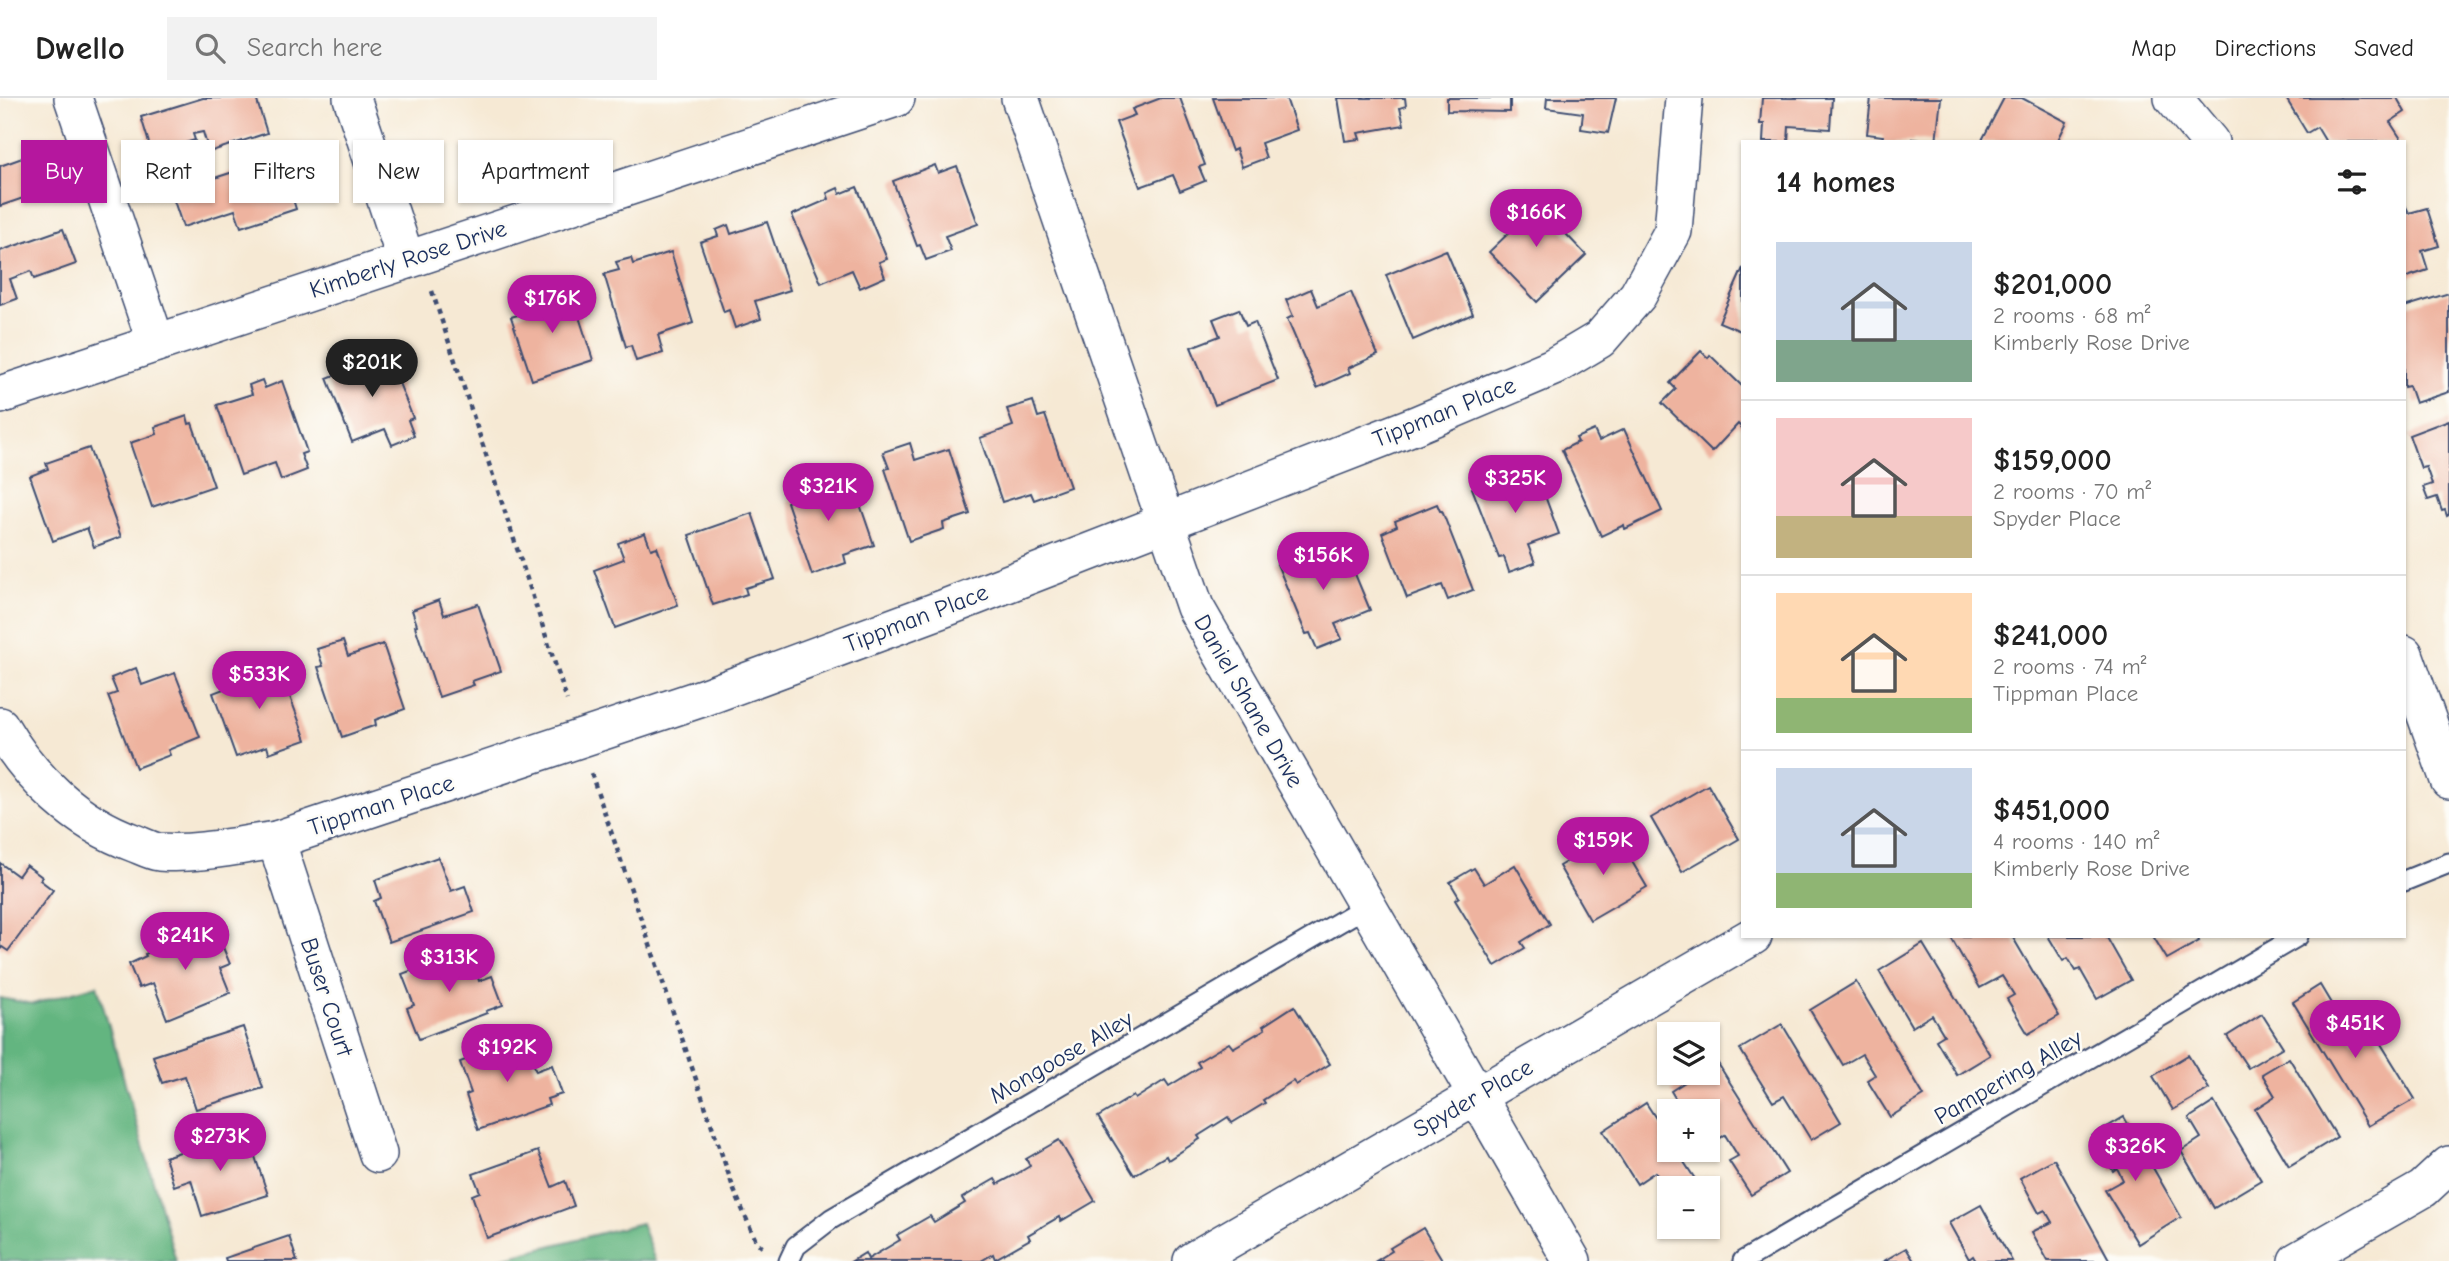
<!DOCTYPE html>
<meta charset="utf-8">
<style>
:root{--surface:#fff;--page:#f2f2f2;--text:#222;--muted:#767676;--line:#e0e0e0;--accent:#b5179e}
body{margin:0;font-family:"Comic Neue",sans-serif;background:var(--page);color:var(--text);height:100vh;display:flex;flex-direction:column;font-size:26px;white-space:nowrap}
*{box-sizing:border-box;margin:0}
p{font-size:23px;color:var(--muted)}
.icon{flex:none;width:38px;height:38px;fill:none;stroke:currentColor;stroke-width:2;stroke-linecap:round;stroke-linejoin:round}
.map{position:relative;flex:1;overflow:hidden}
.panel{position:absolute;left:1741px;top:42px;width:665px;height:798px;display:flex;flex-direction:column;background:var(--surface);border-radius:0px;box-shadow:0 2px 5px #0004}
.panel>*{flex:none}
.top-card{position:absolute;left:21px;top:42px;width:665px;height:63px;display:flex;gap:14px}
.tools{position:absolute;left:1657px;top:924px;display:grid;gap:14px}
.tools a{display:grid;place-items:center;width:63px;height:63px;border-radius:0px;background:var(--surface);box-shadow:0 2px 5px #0004;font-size:35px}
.price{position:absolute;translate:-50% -60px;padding:0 16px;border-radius:24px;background:var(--accent);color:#fff;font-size:23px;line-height:46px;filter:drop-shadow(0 2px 4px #0008)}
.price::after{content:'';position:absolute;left:50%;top:42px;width:21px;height:16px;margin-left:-10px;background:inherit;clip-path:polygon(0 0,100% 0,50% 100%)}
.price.active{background:#222;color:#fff}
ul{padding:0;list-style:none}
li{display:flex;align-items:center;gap:21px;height:175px;padding:0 35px}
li+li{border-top:2px solid var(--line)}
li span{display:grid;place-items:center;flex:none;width:196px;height:140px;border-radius:0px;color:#555}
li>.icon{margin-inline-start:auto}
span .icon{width:84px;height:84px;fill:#fffc;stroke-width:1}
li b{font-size:30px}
h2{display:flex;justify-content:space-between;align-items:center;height:84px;padding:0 35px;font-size:30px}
.pill{padding:0 24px;border-radius:0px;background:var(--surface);box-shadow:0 2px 5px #0004;font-size:24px;line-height:63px}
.pill.active{background:var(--accent);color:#fff}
header{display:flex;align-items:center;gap:42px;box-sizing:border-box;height:98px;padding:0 35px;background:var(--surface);border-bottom:2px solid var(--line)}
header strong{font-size:33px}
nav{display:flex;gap:38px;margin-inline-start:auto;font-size:24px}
.search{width:490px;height:63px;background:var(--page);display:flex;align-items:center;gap:18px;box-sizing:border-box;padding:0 24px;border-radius:0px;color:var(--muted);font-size:26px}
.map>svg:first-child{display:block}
.forest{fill:#63b580;stroke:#3f726f;stroke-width:2}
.building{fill:#eeb39f}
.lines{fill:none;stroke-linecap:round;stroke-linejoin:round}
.service-casing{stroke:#3c4b70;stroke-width:23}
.minor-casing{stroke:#3c4b70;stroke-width:40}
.path{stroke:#3c4b70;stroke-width:4.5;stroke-dasharray:5 5;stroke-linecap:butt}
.service{stroke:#fff;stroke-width:19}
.minor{stroke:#fff;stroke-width:37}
.labels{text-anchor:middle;stroke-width:5;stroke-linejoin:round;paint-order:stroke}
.street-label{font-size:24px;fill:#1b2f5e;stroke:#fdfcf7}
</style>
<header>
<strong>Dwello</strong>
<div class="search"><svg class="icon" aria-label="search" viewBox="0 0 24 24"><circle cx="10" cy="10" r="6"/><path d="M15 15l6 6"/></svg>Search here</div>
<nav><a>Map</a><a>Directions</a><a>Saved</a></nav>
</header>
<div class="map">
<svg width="2449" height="1163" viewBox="0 0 2449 1163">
<rect width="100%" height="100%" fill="#fdfcf7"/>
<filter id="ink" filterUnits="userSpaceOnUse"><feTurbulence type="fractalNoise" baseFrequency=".0143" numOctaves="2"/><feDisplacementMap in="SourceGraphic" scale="14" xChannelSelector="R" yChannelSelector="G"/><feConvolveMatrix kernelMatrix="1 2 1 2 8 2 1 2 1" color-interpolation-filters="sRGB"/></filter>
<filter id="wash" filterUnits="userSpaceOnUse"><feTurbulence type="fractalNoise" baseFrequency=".00686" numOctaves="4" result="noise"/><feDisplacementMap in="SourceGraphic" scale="28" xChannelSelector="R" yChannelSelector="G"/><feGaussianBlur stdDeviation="1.57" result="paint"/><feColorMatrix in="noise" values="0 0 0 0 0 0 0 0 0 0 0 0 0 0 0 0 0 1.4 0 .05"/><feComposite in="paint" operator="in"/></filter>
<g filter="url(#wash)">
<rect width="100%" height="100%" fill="#f6e9d4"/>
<g class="forest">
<path d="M97 887 176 1163H0V900L33 906Z"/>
<path d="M641 1125 655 1163H490Z"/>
</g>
<g id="blocks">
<g class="building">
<path d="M203 0H256L267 35 209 54 203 34 193 36 195 42 152 55 141 19Z"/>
<path d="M1161 0H1180L1205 67 1199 69 1205 83 1180 93 1173 77 1140 89 1116 24 1135 17 1132 11Z"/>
<path d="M1213 0H1286L1297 32 1261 45 1266 60 1242 69 1236 51 1232 53Z"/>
<path d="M1338 0H1405L1406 8 1400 10 1404 27 1358 35 1360 41 1345 43Z"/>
<path d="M1447 0H1510V14L1447 13Z"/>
<path d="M1547 0H1616L1608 35 1581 31 1583 15 1546 10Z"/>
<path d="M1762 0H1832L1830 31 1789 28 1788 44H1763L1764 26H1760Z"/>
<path d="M1871 0H1941L1936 44 1913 41V44H1882L1883 38 1867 36Z"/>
<path d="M2004 0H2022L2067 24 2057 44H1981Z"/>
<path d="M2290 0H2397L2405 14 2390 24 2403 44H2326L2317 29 2307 35 2287 2Z"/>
<path d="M25 59 38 95 0 108V68Z"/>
<path d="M280 59 296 111 241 129 235 112 183 129 171 94Z"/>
<path d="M935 67 938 75 957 68 978 126 945 138 951 153 926 162 920 147 917 148 893 83Z"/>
<path d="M857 89 887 161 879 164 885 179 860 190 852 172 821 185 792 117 829 101 827 95 838 90 840 96Z"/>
<path d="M1526 94 1586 157 1537 204 1489 154 1516 128 1504 115Z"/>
<path d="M2404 105 2409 115 2427 110 2439 148 2422 153 2428 172 2404 180Z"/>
<path d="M767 124 790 192 755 203 761 221 735 230 729 212 724 214 700 144 718 138 716 132 728 127 731 136Z"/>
<path d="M63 131 76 166 34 181 31 173 10 181 17 201 0 207V153Z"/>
<path d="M1446 152 1473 216 1413 242 1386 177Z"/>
<path d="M671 154 693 225 658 237 663 255 636 263 631 247 626 249 604 176 619 172 616 164 631 160 633 166Z"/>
<path d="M1743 170V234L1719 224Z"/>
<path d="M568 191 570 199 572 197 593 262 532 282 511 219 528 214 525 205Z"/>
<path d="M1311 191 1318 208 1351 194 1378 257 1348 270 1350 275 1317 290 1287 221 1293 218 1286 202Z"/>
<path d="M2449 195V294L2415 305 2409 288 2404 289V209Z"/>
<path d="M1239 211 1246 228 1255 224 1278 282 1215 307 1191 249 1220 238 1213 221Z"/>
<path d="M385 250 413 320 408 322 414 338 392 347 385 331 352 344 327 280 355 269 352 263Z"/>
<path d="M1701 253 1708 260 1710 257 1743 289V331L1738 326 1712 354 1662 305 1676 291 1670 285Z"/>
<path d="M262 282 265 290 282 283 307 354 301 356 307 372 281 382 275 365 241 377 217 307 252 296 249 287Z"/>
<path d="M1033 303 1038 319 1045 317 1070 389 1034 402 1031 395 1002 404 980 340 1013 328 1007 311Z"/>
<path d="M187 318 189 326 192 325 214 388 152 409 130 345 157 336 155 329Z"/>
<path d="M2449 322V417L2447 418 2445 412 2442 413 2437 399 2428 402 2423 389 2432 386 2426 369 2421 370 2409 337Z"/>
<path d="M1624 331 1662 413 1625 431 1624 427 1601 438 1562 352 1578 344 1576 340 1594 332 1599 343Z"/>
<path d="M910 345 915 362 949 351 970 416 943 425 944 431 909 443 885 371 889 370 883 354Z"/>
<path d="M89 350 121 439 94 449 87 430 53 443 30 378 48 371 46 365Z"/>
<path d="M1498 371 1505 382 1535 371 1559 436 1528 447 1535 465 1509 474 1504 459 1499 460 1472 390 1488 384 1485 375Z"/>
<path d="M810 378 816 395 852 383 874 447 844 457 846 465 812 477 787 404 791 402 786 386Z"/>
<path d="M1437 406 1440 413H1442L1473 492 1448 502 1442 487 1407 500 1382 435 1397 428 1395 423Z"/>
<path d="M752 415 775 481 745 490 747 496 713 507 689 437Z"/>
<path d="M645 435 651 451 657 449 678 507 615 530 594 472 624 461 618 445Z"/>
<path d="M1306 447 1310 455 1313 454 1315 459 1343 447 1370 512 1335 526 1342 541 1317 551 1310 535 1306 536 1277 466 1295 459 1292 452Z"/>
<path d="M439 502 444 517 478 506 501 573 472 583 474 587 439 599 415 528 417 527 412 512Z"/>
<path d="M343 543 348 558 383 546 405 611 375 622 376 627 342 639 318 569 323 568 317 551Z"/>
<path d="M266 558 272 574 280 572 306 642 269 655 267 648 236 659 213 595 247 582 241 567Z"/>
<path d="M136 570 142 587 175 575 200 639 168 652 170 657 136 670 108 598 117 595 111 580Z"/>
<path d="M1708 687 1739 741 1682 774 1651 720Z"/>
<path d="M1615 735 1647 789 1590 822 1559 768Z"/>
<path d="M438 759 451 793 465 788 474 814 389 844 374 803 381 800 375 782Z"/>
<path d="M0 765 18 778 26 767 42 779 40 782 53 792 8 853 2 849 0 852Z"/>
<path d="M1515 767 1550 826 1521 844 1525 850 1495 868 1455 802 1459 799 1450 784 1474 770 1484 786Z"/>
<path d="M214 828 230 866 220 870 230 895 167 921 153 885 139 890 129 866 146 858 145 856Z"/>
<path d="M1950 838H2012L2059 918 2028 936 2007 901 2014 897 2002 878 1980 890Z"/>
<path d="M2048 838H2106L2131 882 2097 901 2080 871 2076 873 2068 860 2063 863Z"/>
<path d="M2153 838H2197L2199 843 2167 861Z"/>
<path d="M1923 846 1990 957 1957 977 1936 942 1944 937 1932 917 1912 929 1879 873Z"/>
<path d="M468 851 479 883 492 878 503 907 486 913 487 915 419 941 407 910 414 907 402 876Z"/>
<path d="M1856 884 1924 998 1890 1019 1867 982 1875 977 1862 956 1843 967 1810 912Z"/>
<path d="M2320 887 2354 944 2373 933 2415 1001 2368 1028 2293 904Z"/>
<path d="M1294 908 1330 966 1296 987 1293 983 1263 1002 1265 1005 1232 1025 1228 1019 1198 1038 1200 1041 1168 1062 1166 1058 1134 1077 1098 1019 1133 998 1135 1001 1165 982 1169 988 1200 969 1197 964 1229 945 1233 950 1265 931 1263 928Z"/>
<path d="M2262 916 2283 949 2248 970 2227 938Z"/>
<path d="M1782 926 1841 1024 1811 1042 1784 998 1773 1004 1740 951Z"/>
<path d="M243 929 263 990 196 1011 185 978 162 985 153 958Z"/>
<path d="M524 940 536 973 552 967 562 996 547 1001 549 1007 478 1032 466 997 471 995 460 964Z"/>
<path d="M2188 957 2209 991 2173 1012 2153 978Z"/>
<path d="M2289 960 2337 1039 2289 1068 2255 1011 2275 998 2262 976Z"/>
<path d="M1717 964 1787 1075 1751 1097 1729 1063 1738 1058 1725 1037 1708 1048V1013H1683L1671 993 1699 975H1708V969Z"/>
<path d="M2214 1004 2261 1082 2214 1110 2181 1053 2201 1040 2189 1020Z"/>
<path d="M1646 1005 1670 1042V1052H1676L1701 1090H1670V1115L1660 1101 1668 1095 1655 1074 1637 1086 1603 1033Z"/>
<path d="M2124 1019 2181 1119 2138 1146 2105 1092 2123 1082 2117 1070 2113 1073 2092 1038Z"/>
<path d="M246 1032 268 1097 202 1118 191 1082 174 1088 165 1059Z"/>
<path d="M1059 1042 1095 1103 1061 1123 1059 1119 1028 1137 1030 1141 995 1161 993 1156 981 1163H852L865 1155 868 1161 900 1142 897 1137 930 1118 934 1124 965 1105 962 1100 995 1081 998 1086 1015 1077 1030 1068 1026 1061Z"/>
<path d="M538 1053 552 1089 565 1083 574 1108 487 1140 472 1097 480 1094 473 1076Z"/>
<path d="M2054 1061 2110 1163H2048L2032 1134 2052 1124 2045 1112 2039 1115 2020 1080Z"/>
<path d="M1981 1107 2012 1163H1976L1973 1158 1969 1161 1949 1125Z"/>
<path d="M1423 1130 1443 1163H1376L1392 1153 1390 1150Z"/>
<path d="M289 1138 297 1163H226L225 1160Z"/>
<path d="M1906 1150 1914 1163H1884Z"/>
</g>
</g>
</g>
<g filter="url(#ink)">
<use href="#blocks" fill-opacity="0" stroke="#3c4b70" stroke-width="2"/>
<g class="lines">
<g class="service-casing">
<g id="service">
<path d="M2404 783 2449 765"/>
<path d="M789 1163 796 1148 831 1121 1367 808"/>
<path d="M1743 1163 2298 838"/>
</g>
</g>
<g class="minor-casing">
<g id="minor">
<path d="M73 0 156 245"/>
<path d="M352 0 406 162"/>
<path d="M1020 0 1195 509 1572 1163"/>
<path d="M2173 0 2210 44"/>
<path d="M0 297 896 0"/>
<path d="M2404 556 2449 682"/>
<path d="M0 628C31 681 76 724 134 745 142 748 151 753 159 754 198 757 239 747 276 742L705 599 945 510 1416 327 1553 269 1600 241 1638 197 1673 133 1684 0"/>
<path d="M276 742 378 1056"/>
<path d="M1192 1163 1753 838"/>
<path d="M2297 1163 2423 1091 2449 1067"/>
</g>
</g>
<g class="path">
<path d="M432 193 567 602"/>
<path d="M591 675 734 1092 756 1143 765 1152"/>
</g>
<use href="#service" class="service"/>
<use href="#minor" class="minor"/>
</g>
</g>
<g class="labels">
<g class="street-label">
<text transform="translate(408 161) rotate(-18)" y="8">Kimberly Rose Drive</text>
<text transform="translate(1444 314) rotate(-22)" y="8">Tippman Place</text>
<text transform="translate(916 520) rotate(-21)" y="8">Tippman Place</text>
<text transform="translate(1249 603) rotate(60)" y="8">Daniel Shane Drive</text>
<text transform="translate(381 707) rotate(-18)" y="8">Tippman Place</text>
<text transform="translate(327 899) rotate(72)" y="8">Buser Court</text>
<text transform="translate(1061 959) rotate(-30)" y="8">Mongoose Alley</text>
<text transform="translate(2008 979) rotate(-30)" y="8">Pampering Alley</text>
<text transform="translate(1473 1000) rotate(-30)" y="8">Spyder Place</text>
</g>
</g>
</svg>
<div class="tools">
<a><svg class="icon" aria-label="layers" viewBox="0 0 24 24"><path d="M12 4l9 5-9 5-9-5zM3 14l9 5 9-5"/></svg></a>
<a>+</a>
<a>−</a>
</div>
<b class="price" style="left:1536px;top:151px">$166K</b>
<b class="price" style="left:552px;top:237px">$176K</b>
<b class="price active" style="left:372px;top:301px">$201K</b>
<b class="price" style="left:1515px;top:417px">$325K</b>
<b class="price" style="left:828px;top:425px">$321K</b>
<b class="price" style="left:1323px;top:494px">$156K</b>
<b class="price" style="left:259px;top:613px">$533K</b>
<b class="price" style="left:1603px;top:779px">$159K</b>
<b class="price" style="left:185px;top:874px">$241K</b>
<b class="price" style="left:449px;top:896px">$313K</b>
<b class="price" style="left:2355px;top:962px">$451K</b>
<b class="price" style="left:507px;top:986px">$192K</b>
<b class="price" style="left:220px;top:1075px">$273K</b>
<b class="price" style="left:2135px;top:1085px">$326K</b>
<div class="top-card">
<a class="pill active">Buy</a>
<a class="pill">Rent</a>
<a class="pill">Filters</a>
<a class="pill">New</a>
<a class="pill">Apartment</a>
</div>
<section class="panel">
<h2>14 homes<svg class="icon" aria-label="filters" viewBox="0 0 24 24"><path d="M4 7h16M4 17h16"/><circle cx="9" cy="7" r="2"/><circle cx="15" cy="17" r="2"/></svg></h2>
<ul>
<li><span style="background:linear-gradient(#c9d6e8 70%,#7fa58c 0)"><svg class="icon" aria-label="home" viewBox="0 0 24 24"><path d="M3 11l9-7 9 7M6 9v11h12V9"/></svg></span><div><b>$201,000</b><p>2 rooms · 68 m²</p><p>Kimberly Rose Drive</p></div></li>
<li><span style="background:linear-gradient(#f6c9c9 70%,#c2b280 0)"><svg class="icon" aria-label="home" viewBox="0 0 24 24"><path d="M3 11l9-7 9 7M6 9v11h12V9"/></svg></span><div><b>$159,000</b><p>2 rooms · 70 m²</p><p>Spyder Place</p></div></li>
<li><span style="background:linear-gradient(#ffd9b3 75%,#8fb573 0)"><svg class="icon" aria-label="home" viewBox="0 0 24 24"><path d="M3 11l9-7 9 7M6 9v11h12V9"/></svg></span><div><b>$241,000</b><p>2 rooms · 74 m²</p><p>Tippman Place</p></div></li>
<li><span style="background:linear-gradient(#c9d6e8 75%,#8fb573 0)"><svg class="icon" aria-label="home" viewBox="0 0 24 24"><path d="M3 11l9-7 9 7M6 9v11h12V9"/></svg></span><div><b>$451,000</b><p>4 rooms · 140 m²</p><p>Kimberly Rose Drive</p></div></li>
</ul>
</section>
</div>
